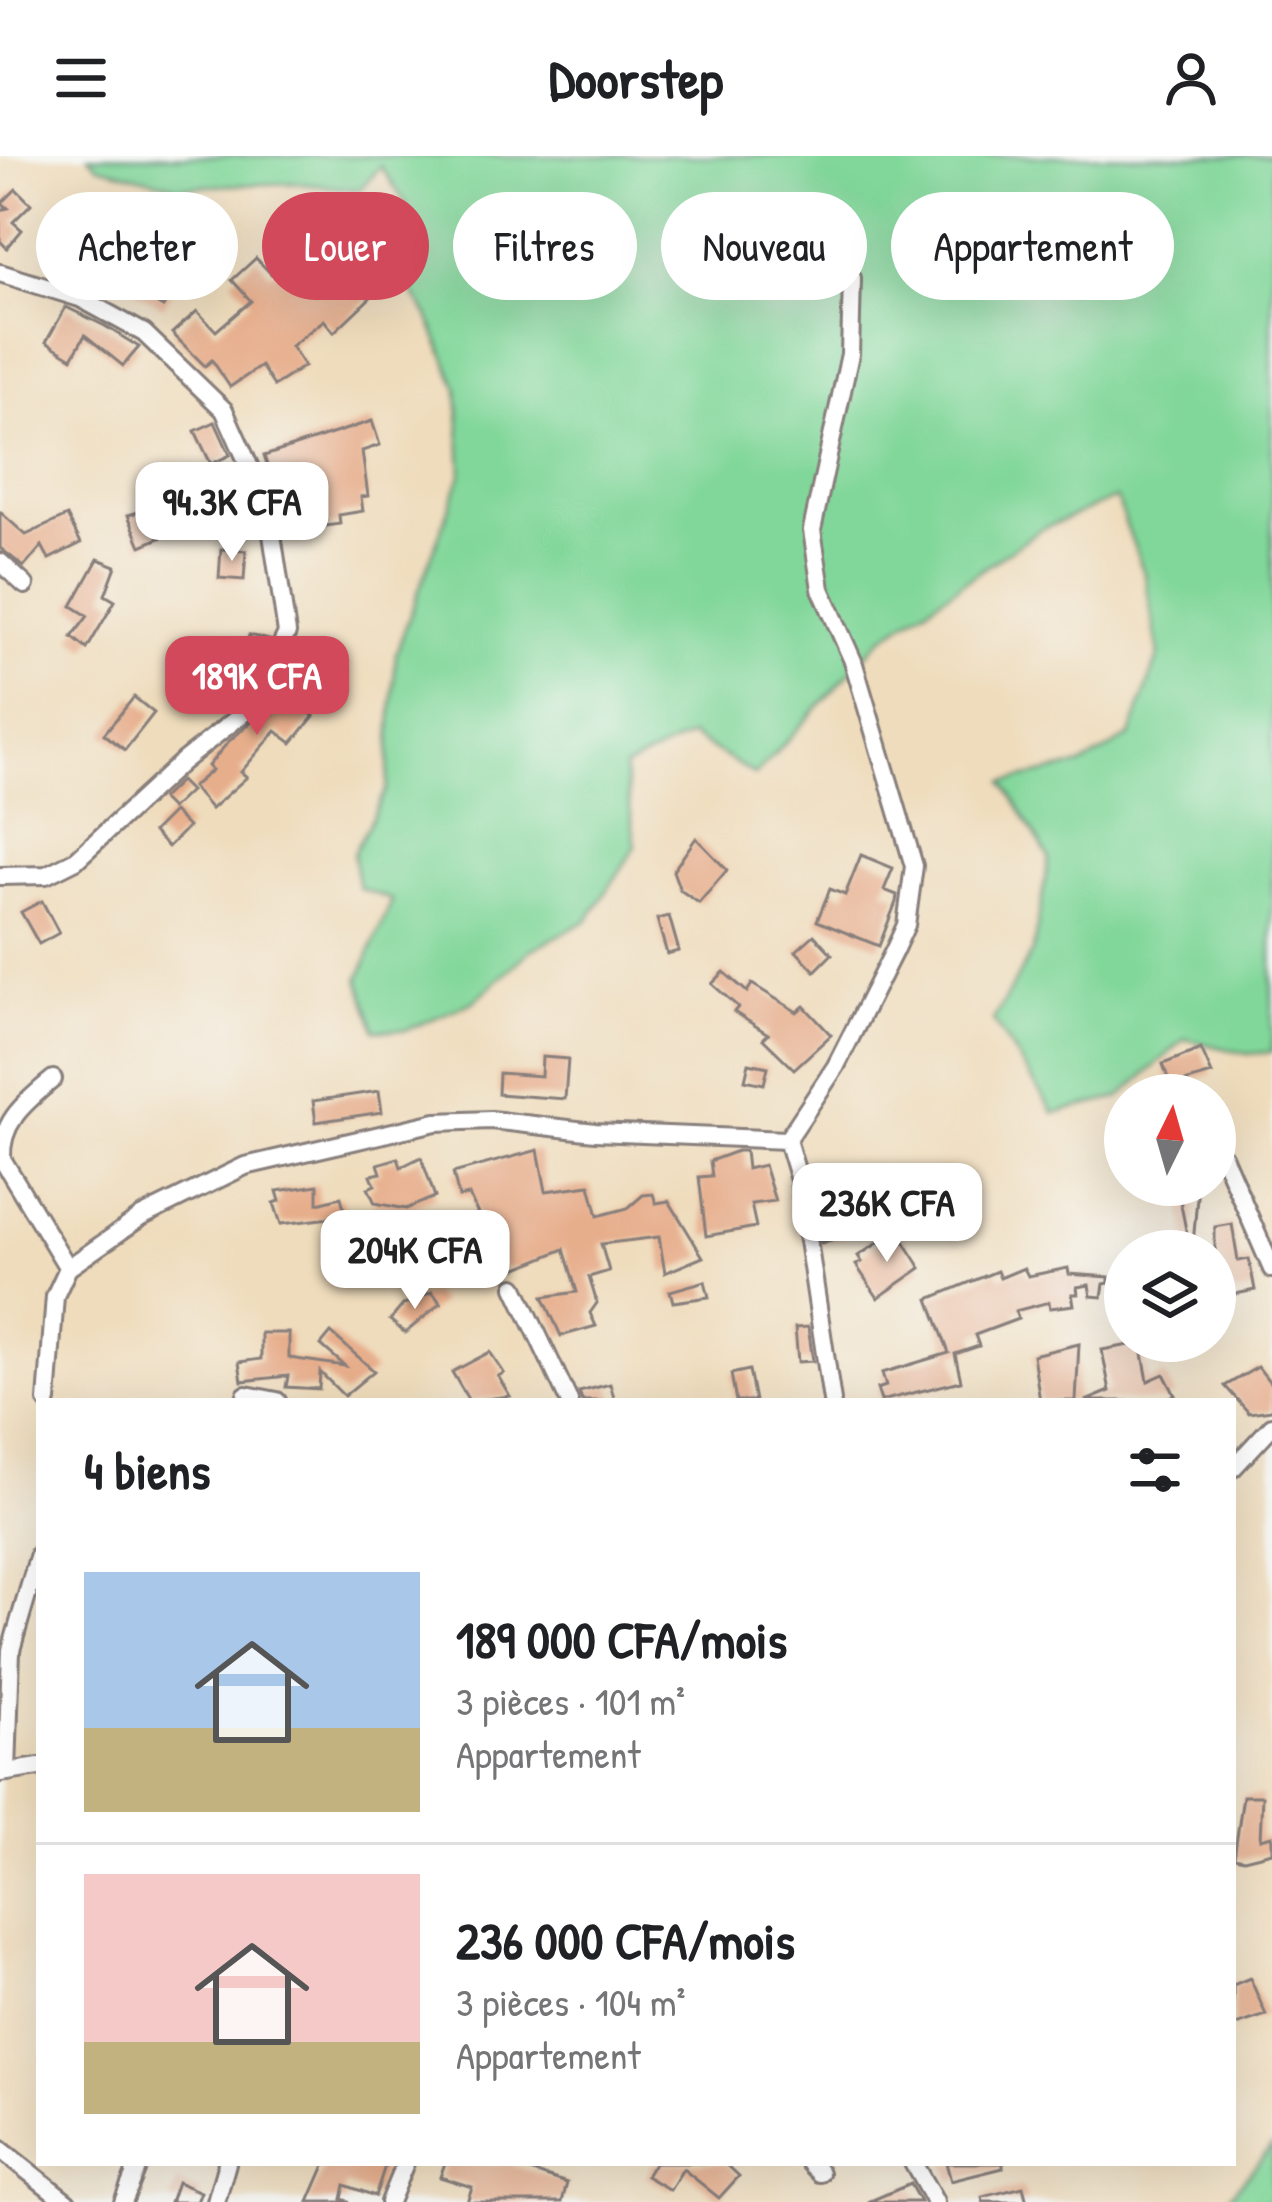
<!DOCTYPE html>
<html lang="fr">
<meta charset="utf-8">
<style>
:root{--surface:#fff;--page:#f6f6f6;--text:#202124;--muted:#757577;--line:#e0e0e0;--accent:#d1495b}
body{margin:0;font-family:"Patrick Hand",sans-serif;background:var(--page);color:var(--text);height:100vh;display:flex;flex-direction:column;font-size:45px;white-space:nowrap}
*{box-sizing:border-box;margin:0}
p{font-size:39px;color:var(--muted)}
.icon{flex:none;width:66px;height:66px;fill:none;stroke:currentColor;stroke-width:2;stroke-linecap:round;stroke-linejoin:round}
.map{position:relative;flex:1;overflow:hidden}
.panel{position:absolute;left:36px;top:1242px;width:1200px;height:768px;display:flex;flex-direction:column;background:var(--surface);border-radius:0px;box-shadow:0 12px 48px #0002}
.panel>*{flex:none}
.top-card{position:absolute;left:36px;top:36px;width:1200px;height:108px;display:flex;gap:24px}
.needle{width:78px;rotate:5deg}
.buttons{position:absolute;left:1104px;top:918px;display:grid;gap:24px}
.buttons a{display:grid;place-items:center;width:132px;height:132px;border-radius:50%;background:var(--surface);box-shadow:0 12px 48px #0002;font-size:60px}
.price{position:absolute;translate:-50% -102px;padding:0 27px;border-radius:24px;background:#fff;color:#222;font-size:39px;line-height:78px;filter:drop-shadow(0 3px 6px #0008)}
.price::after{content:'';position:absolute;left:50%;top:72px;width:36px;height:27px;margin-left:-18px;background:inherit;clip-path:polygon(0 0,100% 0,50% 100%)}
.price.current{background:var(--accent);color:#fff}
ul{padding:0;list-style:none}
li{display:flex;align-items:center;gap:36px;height:300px;padding:0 48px}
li+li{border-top:3px solid var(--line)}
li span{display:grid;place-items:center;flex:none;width:336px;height:240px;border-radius:0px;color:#555}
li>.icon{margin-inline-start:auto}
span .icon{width:144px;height:144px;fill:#fffc;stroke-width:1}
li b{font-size:51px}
h2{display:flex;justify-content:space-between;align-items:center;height:144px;padding:0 48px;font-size:51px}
.tag{padding:0 42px;border-radius:54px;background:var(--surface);box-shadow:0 12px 48px #0002;font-size:42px;line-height:108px}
.tag.current{background:var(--accent);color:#fff}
header{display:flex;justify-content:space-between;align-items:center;height:156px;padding:0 48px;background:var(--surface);font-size:54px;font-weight:700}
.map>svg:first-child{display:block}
.green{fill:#81d79a;stroke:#527c6a;stroke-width:3}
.building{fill:#e7ae8c}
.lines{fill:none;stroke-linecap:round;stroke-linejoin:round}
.minor-casing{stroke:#887f7c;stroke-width:22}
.minor{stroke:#fff;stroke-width:16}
</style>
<header><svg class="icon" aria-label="menu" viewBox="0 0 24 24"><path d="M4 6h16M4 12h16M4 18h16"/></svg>Doorstep<svg class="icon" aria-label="person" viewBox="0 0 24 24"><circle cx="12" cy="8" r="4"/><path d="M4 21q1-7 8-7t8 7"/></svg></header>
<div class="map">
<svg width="1272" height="2046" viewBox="0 0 1272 2046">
<rect width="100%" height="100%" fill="#f6f6f2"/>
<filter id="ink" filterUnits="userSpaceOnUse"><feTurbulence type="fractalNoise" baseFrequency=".00833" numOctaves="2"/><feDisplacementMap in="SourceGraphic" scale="24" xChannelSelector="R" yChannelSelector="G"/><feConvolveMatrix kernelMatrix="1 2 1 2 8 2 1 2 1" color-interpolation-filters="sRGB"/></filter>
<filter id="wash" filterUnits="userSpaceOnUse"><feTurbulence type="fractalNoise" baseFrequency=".004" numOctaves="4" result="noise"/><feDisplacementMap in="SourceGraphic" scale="48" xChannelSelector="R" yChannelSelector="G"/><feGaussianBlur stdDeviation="2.7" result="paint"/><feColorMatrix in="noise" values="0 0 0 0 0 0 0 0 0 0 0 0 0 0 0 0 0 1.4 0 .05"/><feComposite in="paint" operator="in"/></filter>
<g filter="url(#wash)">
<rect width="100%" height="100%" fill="#efdcbc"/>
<g class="green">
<path d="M89 0H1272V896L1247 898 1185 883 1119 942 1054 957 993 865 1033 794 1049 702 1004 626 1082 609 1130 580 1159 498 1145 420 1116 342 1039 374 882 482 755 619 691 580 624 612 636 690 588 764 531 794 473 846 406 874H375L359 823 392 744 359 732 353 698 387 632 396 497 462 317 458 233 428 160 392 106 407 50 381 10 360 34 294 27 179 31 98 10Z"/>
<path d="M1272 1990V2046H1224Z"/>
</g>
<g id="blocks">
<g class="building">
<path d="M16 33 31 48 13 66 22 74 7 92 0 85V54L8 52 2 47Z"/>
<path d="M77 73 156 98 166 80 194 96 163 151 135 135 137 131 76 110 81 97 70 93Z"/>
<path d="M318 75 373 139 334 176 324 164 291 190 304 210 274 230 261 210 230 231 212 204 205 210 172 177 197 155 216 175 251 145 232 124 256 102 271 118Z"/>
<path d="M66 151 105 170 139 191 123 210 85 179 72 202 46 186Z"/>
<path d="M372 265 380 289 362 295 368 340 361 341 363 355 339 359 340 368 290 375 280 321 272 324 264 300Z"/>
<path d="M215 266 230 299 211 308 195 275Z"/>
<path d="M238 327 244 347 220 354 214 334Z"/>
<path d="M149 353 162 381 141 390 128 359Z"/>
<path d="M0 356 26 379 67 360 81 387 49 403 42 390 24 411 0 392Z"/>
<path d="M221 393 246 395 244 424 219 422Z"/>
<path d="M98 403 116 410 105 439 115 445 87 493 72 481 88 460 72 450Z"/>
<path d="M249 479 269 484 237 546 187 520 199 494 234 510 242 505Z"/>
<path d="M283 513 314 538 303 551 314 560 292 587 276 575 241 616 247 621 211 653 192 631 212 614 208 610 229 585 261 558Z"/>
<path d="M134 541 154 557 125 594 104 578Z"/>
<path d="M180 625 190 635 171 653 161 643Z"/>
<path d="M173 656 188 671 168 691 153 676Z"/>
<path d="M696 682 727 714 699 747 680 734 673 715Z"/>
<path d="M861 699 893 712 884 734 897 739 896 746 879 790 817 765 830 733 845 739Z"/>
<path d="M42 745 59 777 39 788 21 756Z"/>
<path d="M669 760 679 795 667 798 657 763Z"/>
<path d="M814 779 832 798 815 815 796 795Z"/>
<path d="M724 816 747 836 752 828 797 856 804 850 831 879 794 913 763 883 768 878 734 856 738 851 712 828Z"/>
<path d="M1201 893 1212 918 1171 930 1163 908Z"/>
<path d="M542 901 568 903 565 943 498 938 499 917 541 920Z"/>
<path d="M749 907 768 911 764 928 745 924Z"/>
<path d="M379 935 382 956 316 966 313 945Z"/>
<path d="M538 994 546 1035 590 1029 598 1060 628 1052 643 1039 653 1038 656 1047 669 1045 703 1101 665 1117 659 1081 601 1088 609 1115 589 1121 597 1147 590 1157 596 1170 561 1180 543 1141 577 1136 564 1093 518 1112H503L469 1039 459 1041 453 1017Z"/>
<path d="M737 995H745L747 1013 764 1009 775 1045 751 1048 756 1071 706 1080 699 1021 712 1020 710 1005Z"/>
<path d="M421 1001 435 1041 406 1053 375 1047 368 1032 375 1029 371 1019 381 1017 378 1008 398 1002 401 1011Z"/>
<path d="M318 1029V1047L341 1041 346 1060 281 1068 274 1047 280 1045 277 1035Z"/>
<path d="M1177 1029H1198L1193 1089H1189Z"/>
<path d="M835 1052 844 1080 821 1087 817 1057Z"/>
<path d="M1232 1068 1238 1105 1249 1103 1255 1134 1226 1140 1223 1119 1215 1121V1071Z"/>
<path d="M890 1079 892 1084 900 1079 921 1112 878 1142 856 1109 862 1106 858 1100Z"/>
<path d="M432 1081 447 1099 437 1101 438 1114 391 1124 377 1106 352 1113 347 1097Z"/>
<path d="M1024 1112 1028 1120 1068 1112 1069 1118 1109 1121V1127L1104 1128 1102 1141 1091 1140 1089 1129 1077 1131 1078 1138H1072L1074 1149 1050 1152 1049 1146 1015 1155 1018 1163 975 1179 979 1190 955 1198 961 1225 881 1245 877 1233 886 1230 882 1217 949 1197 929 1143 997 1115 1000 1122Z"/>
<path d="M705 1125 709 1141 673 1146 670 1135Z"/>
<path d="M432 1136 441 1147 405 1177 390 1164 403 1149Z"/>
<path d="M808 1171 813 1205 798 1206 795 1172Z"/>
<path d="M261 1177H289V1202L345 1210 321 1189 331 1177 374 1215 344 1240 320 1216 319 1233 286 1231 288 1220 242 1225 239 1206 261 1203Z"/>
<path d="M1141 1187 1148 1225 1164 1218 1175 1239 1161 1245H1086L1110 1235 1102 1194Z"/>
<path d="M1079 1188 1076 1245H1040L1033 1199Z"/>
<path d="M490 1196 504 1217 498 1220 510 1240 469 1245 452 1216Z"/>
<path d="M1258 1211 1272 1229V1254L1249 1257 1225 1230Z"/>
<path d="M749 1214 755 1245H736L731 1218Z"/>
<path d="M610 1228 615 1245H582L579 1236Z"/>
<path d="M1243 1640H1262L1260 1683 1272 1680V1696L1244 1703 1234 1701Z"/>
<path d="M1250 1822 1266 1859 1233 1870V1829Z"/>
<path d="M326 2007H386L375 2040 345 2029 342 2043 350 2046H309Z"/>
<path d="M445 2007H506L567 2027 562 2046H467L472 2031 440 2021Z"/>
<path d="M654 2007H725L739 2020 719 2042 683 2013 670 2034 646 2020Z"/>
<path d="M946 2007H1003V2012L951 2025Z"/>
<path d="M177 2026 201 2036 197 2046H170Z"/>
<path d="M910 2028 920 2046H868Z"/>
<path d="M1023 2031 1027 2046H983L982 2041Z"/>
</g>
</g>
</g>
<g filter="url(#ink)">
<use href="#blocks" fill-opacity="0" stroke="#887f7c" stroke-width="3"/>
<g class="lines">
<g class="minor-casing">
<g id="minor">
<path d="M0 117 80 142 144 177 224 254 268 352 287 477 250 552 183 605 76 704 46 719 0 720"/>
<path d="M0 406 25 429"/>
<path d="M53 923C26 946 0 965 2 1003L68 1112"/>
<path d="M787 984 836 910 894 795 906 769 914 710 853 505 821 433 812 374 850 198 852 122"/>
<path d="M1223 1000 1272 1113"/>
<path d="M515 1131 569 1245"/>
<path d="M47 1245 55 1140 68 1112 141 1061 245 1010 436 966 491 964 595 976 787 984 799 1024 832 1245"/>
<path d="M245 1245 246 1239 277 1245"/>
<path d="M1233 1312 1272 1270"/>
<path d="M7 1616 11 1494 39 1398"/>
<path d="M1 1617 39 1611"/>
<path d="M0 1993 67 2046"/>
<path d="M810 2007 820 2017"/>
<path d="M913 2007 935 2046"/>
<path d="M123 2046 139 2007"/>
<path d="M216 2046 227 2007"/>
<path d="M389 2046 405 2007"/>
</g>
</g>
<use href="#minor" class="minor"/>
</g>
</g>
</svg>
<div class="buttons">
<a><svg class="needle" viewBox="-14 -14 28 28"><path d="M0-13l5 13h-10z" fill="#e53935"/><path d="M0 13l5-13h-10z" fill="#757577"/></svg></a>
<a><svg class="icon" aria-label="layers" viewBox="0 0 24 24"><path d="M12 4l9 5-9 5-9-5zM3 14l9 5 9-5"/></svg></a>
</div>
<b class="price" style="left:232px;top:408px">94.3K CFA</b>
<b class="price current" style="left:257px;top:582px">189K CFA</b>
<b class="price" style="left:887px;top:1109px">236K CFA</b>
<b class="price" style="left:415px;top:1156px">204K CFA</b>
<div class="top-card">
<a class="tag">Acheter</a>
<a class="tag current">Louer</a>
<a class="tag">Filtres</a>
<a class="tag">Nouveau</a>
<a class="tag">Appartement</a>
</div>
<section class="panel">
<h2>4 biens<svg class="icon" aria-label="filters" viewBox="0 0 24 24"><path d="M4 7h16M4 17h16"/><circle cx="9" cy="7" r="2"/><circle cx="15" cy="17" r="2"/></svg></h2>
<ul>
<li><span style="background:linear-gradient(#a9c7e8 65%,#c2b280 0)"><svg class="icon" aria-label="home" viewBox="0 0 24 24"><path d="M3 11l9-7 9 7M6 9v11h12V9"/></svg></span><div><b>189 000 CFA/mois</b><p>3 pièces · 101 m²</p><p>Appartement</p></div></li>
<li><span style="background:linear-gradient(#f6c9c9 70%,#c2b280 0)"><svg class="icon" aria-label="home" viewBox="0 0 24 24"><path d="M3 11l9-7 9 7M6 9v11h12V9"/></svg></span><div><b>236 000 CFA/mois</b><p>3 pièces · 104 m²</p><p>Appartement</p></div></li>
</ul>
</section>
</div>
